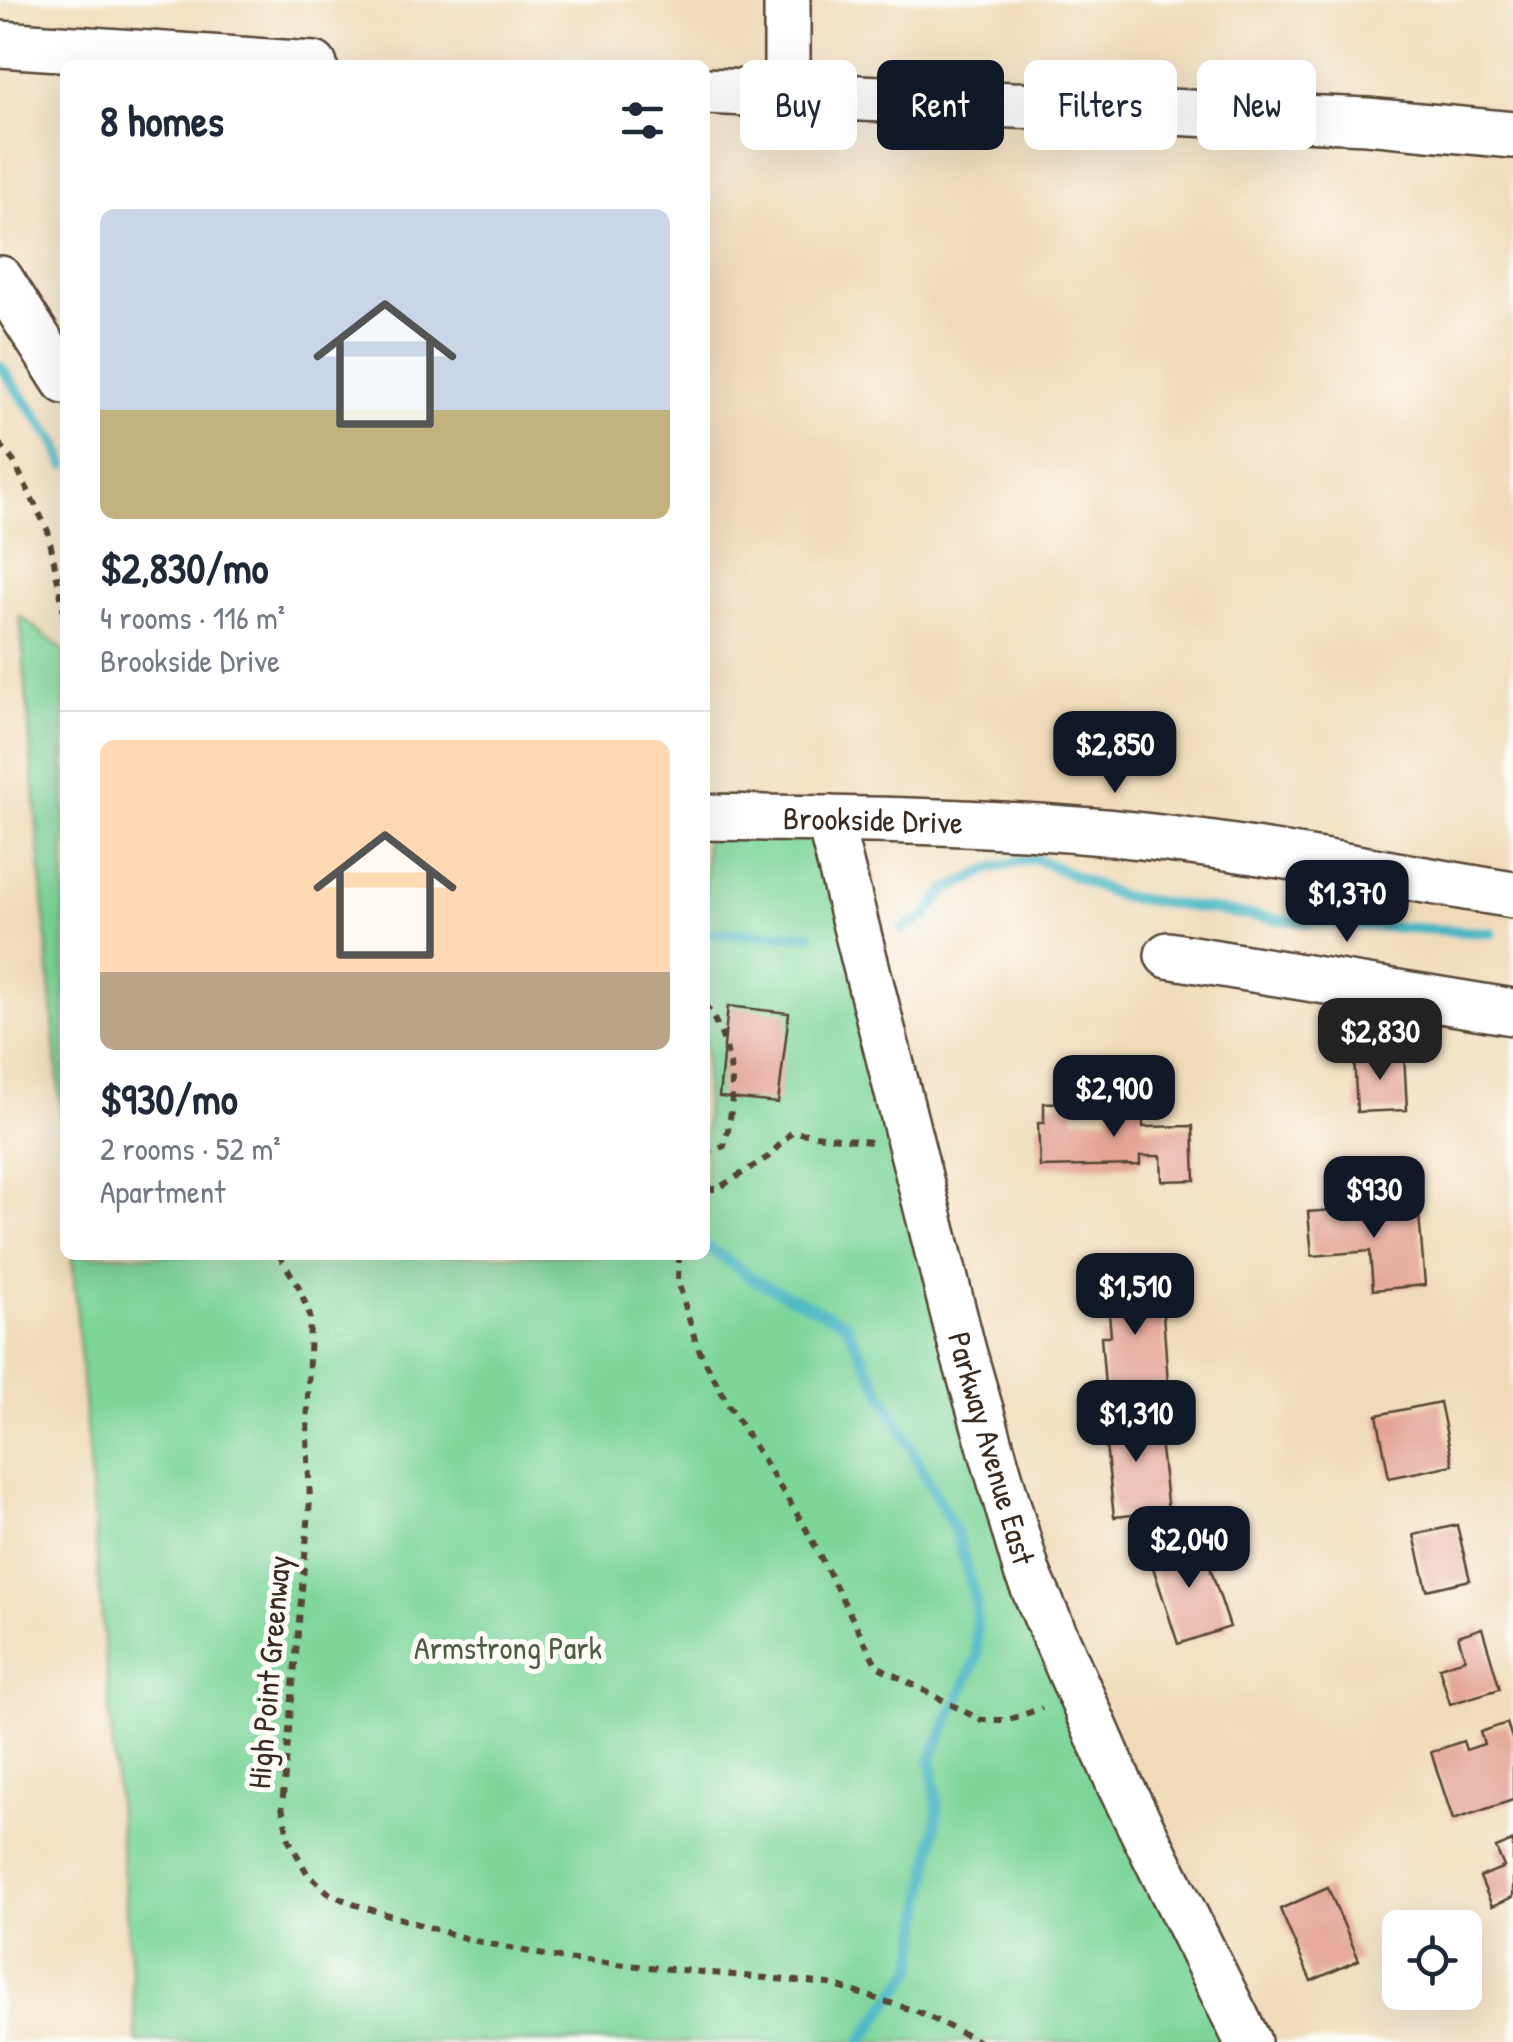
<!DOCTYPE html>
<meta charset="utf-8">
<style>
:root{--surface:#fff;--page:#f2f2f3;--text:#1f2937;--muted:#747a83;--line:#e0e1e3;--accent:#111827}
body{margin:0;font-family:"Patrick Hand",sans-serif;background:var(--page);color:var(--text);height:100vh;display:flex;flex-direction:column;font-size:38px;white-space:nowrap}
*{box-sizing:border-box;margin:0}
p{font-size:32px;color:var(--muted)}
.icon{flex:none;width:55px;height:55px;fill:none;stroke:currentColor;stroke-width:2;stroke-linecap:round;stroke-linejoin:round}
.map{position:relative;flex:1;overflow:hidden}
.drawer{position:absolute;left:60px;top:60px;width:650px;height:1200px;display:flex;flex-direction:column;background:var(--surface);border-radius:15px;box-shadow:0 10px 40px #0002}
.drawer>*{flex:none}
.hud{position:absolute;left:740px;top:60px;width:622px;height:90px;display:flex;gap:20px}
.fabs{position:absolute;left:1382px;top:1910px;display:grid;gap:20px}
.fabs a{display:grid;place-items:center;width:100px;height:100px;border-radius:15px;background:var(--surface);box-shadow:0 10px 40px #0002;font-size:50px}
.price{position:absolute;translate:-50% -85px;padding:0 22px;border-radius:20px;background:var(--accent);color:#fff;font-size:32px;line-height:65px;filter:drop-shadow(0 2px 5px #0008)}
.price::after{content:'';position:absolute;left:50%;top:60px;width:30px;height:22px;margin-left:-15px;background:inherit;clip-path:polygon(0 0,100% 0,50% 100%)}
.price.on{background:#222;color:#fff}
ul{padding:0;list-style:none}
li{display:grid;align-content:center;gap:20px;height:530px;padding:0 40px}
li+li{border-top:2px solid var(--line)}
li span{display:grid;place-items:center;height:310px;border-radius:15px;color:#555}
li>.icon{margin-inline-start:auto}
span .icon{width:180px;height:180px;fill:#fffc;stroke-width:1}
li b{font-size:42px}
h2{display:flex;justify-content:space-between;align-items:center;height:120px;padding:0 40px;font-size:42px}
.pill{padding:0 35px;border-radius:15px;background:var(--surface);box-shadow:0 10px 40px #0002;font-size:35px;line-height:90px}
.pill.on{background:var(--accent);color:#fff}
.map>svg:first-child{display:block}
.green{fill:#7dd59a;stroke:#5c805c;stroke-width:2.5}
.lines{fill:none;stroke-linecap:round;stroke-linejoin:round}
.stream{stroke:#48b6c4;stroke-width:11}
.building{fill:#e4a497}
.minor-casing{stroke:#564535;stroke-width:50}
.path{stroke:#564535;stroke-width:6;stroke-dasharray:8 8;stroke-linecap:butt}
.minor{stroke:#fff;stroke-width:45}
.labels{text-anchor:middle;stroke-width:10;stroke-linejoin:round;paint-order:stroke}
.street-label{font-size:32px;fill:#3b2a1e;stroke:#fdfcf7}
.park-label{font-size:32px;fill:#4f5d43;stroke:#fdfcf7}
</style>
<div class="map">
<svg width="1513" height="2042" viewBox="0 0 1513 2042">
<rect width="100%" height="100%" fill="#fdfcf7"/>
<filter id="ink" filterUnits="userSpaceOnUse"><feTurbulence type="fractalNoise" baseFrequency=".01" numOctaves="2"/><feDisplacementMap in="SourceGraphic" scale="20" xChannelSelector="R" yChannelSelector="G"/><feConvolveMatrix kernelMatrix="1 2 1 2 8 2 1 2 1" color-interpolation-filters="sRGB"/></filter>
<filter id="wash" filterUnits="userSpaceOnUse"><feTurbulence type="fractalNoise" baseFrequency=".0048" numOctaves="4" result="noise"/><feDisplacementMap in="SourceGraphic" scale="40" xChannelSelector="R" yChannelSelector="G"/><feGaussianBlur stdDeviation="2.25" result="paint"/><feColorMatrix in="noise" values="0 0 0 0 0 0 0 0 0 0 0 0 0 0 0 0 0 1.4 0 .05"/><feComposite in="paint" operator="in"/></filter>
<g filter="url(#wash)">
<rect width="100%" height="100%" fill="#f0dbb9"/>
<g class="green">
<path d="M20 616 65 651V1165Z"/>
<path d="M829 819 1027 1572 1254 2042H137L72 1255H705V830Z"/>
</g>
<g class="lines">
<g class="stream">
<path d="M0 366 57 444 65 465"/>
<path d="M903 929 927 916 945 891 992 868 1034 858 1119 896 1280 920 1492 933"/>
<path d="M705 933 811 935"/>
<path d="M705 1245 755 1280 845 1323 957 1535 976 1603 977 1658 931 1759 938 1811 914 1968 861 2042"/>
</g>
</g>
<g id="blocks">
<g class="building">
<path d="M728 1006 789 1013 778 1103 719 1097Z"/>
<path d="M1404 1053 1407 1110 1357 1112 1354 1055Z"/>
<path d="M1142 1099 1143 1127 1193 1126 1195 1180 1162 1181 1161 1156H1140V1165L1040 1167 1038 1123H1044V1103L1074 1102V1118L1110 1117 1109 1100Z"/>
<path d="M1418 1203 1425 1285 1373 1290 1370 1251 1312 1256 1308 1212Z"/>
<path d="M1161 1286 1168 1383 1105 1387 1101 1336H1111L1107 1290Z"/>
<path d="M1440 1402 1453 1465 1389 1478 1377 1415Z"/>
<path d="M1157 1413 1168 1511 1114 1517 1103 1419Z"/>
<path d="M1457 1525 1470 1580 1427 1590 1414 1535Z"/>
<path d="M1200 1537 1230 1627 1178 1644 1149 1555Z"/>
<path d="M1482 1628 1500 1689 1450 1704 1439 1667 1465 1659 1458 1636Z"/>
<path d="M1507 1723 1513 1741V1800L1453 1820 1431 1752 1463 1741 1466 1750 1484 1744 1480 1732Z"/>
<path d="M1513 1841V1897L1492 1906 1480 1877 1504 1867 1496 1848Z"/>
<path d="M1328 1888 1359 1960 1311 1981 1280 1909Z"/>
</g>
</g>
</g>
<g filter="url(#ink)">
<use href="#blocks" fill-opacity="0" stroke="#564535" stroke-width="2.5"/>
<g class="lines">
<g class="minor-casing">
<g id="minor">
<path d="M787 0V96"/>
<path d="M0 44 314 65"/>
<path d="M705 91 1367 121 1513 135"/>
<path d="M0 279 65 381"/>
<path id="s1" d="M705 817C834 819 963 820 1092 831 1233 843 1373 872 1513 895"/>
<path id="s2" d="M829 819 963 1351 1027 1572 1120 1785 1248 2042"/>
<path d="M1168 955 1513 1012"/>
</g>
</g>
<g class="path">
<path d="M0 444 14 462 48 531 65 617"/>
<path d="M705 1005C735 1047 738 1097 724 1146L705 1154"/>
<path d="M707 1189H717L768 1157 792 1132 871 1142"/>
<path d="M705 1193 709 1155"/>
<path d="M279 1255 299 1287 310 1316 307 1438 310 1501 282 1807 289 1840 307 1873 330 1894 356 1905 471 1940 564 1959 829 1984 919 2012 980 2042"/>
<path d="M679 1255 678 1281 697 1346 729 1406 804 1525 877 1666 981 1720H1008L1042 1708"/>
</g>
<use href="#minor" class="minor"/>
</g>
</g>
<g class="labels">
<g class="street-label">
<text dy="11" stroke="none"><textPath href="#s1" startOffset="168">Brookside Drive</textPath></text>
<text dy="11" stroke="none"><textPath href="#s2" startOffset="650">Parkway Avenue East</textPath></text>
<text transform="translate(269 1672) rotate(-85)" y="11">High Point Greenway</text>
</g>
<g class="park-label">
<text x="508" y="1659">Armstrong Park</text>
</g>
</g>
</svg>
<div class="fabs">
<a><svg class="icon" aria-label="locate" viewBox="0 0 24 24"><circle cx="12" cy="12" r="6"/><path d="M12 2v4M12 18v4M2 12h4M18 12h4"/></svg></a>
</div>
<b class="price" style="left:1115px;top:796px">$2,850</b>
<b class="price" style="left:1347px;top:945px">$1,370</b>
<b class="price on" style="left:1380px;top:1083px">$2,830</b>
<b class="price" style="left:1114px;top:1140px">$2,900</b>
<b class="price" style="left:1374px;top:1241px">$930</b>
<b class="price" style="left:1135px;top:1338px">$1,510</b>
<b class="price" style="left:1136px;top:1465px">$1,310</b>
<b class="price" style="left:1189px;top:1591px">$2,040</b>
<div class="hud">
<a class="pill">Buy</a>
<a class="pill on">Rent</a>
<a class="pill">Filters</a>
<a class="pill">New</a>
</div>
<section class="drawer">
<h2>8 homes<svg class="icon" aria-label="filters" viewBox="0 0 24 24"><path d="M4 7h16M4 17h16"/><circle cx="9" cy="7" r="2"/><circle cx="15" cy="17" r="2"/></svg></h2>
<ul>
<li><span style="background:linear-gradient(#c9d6e8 65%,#c2b280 0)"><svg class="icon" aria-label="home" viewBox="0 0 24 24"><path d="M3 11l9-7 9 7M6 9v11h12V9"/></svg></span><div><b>$2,830/mo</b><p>4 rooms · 116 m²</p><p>Brookside Drive</p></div></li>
<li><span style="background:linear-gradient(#ffd9b3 75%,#b9a48a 0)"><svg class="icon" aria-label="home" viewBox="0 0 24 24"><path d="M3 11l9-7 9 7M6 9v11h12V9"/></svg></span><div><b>$930/mo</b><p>2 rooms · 52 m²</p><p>Apartment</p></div></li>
</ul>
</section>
</div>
